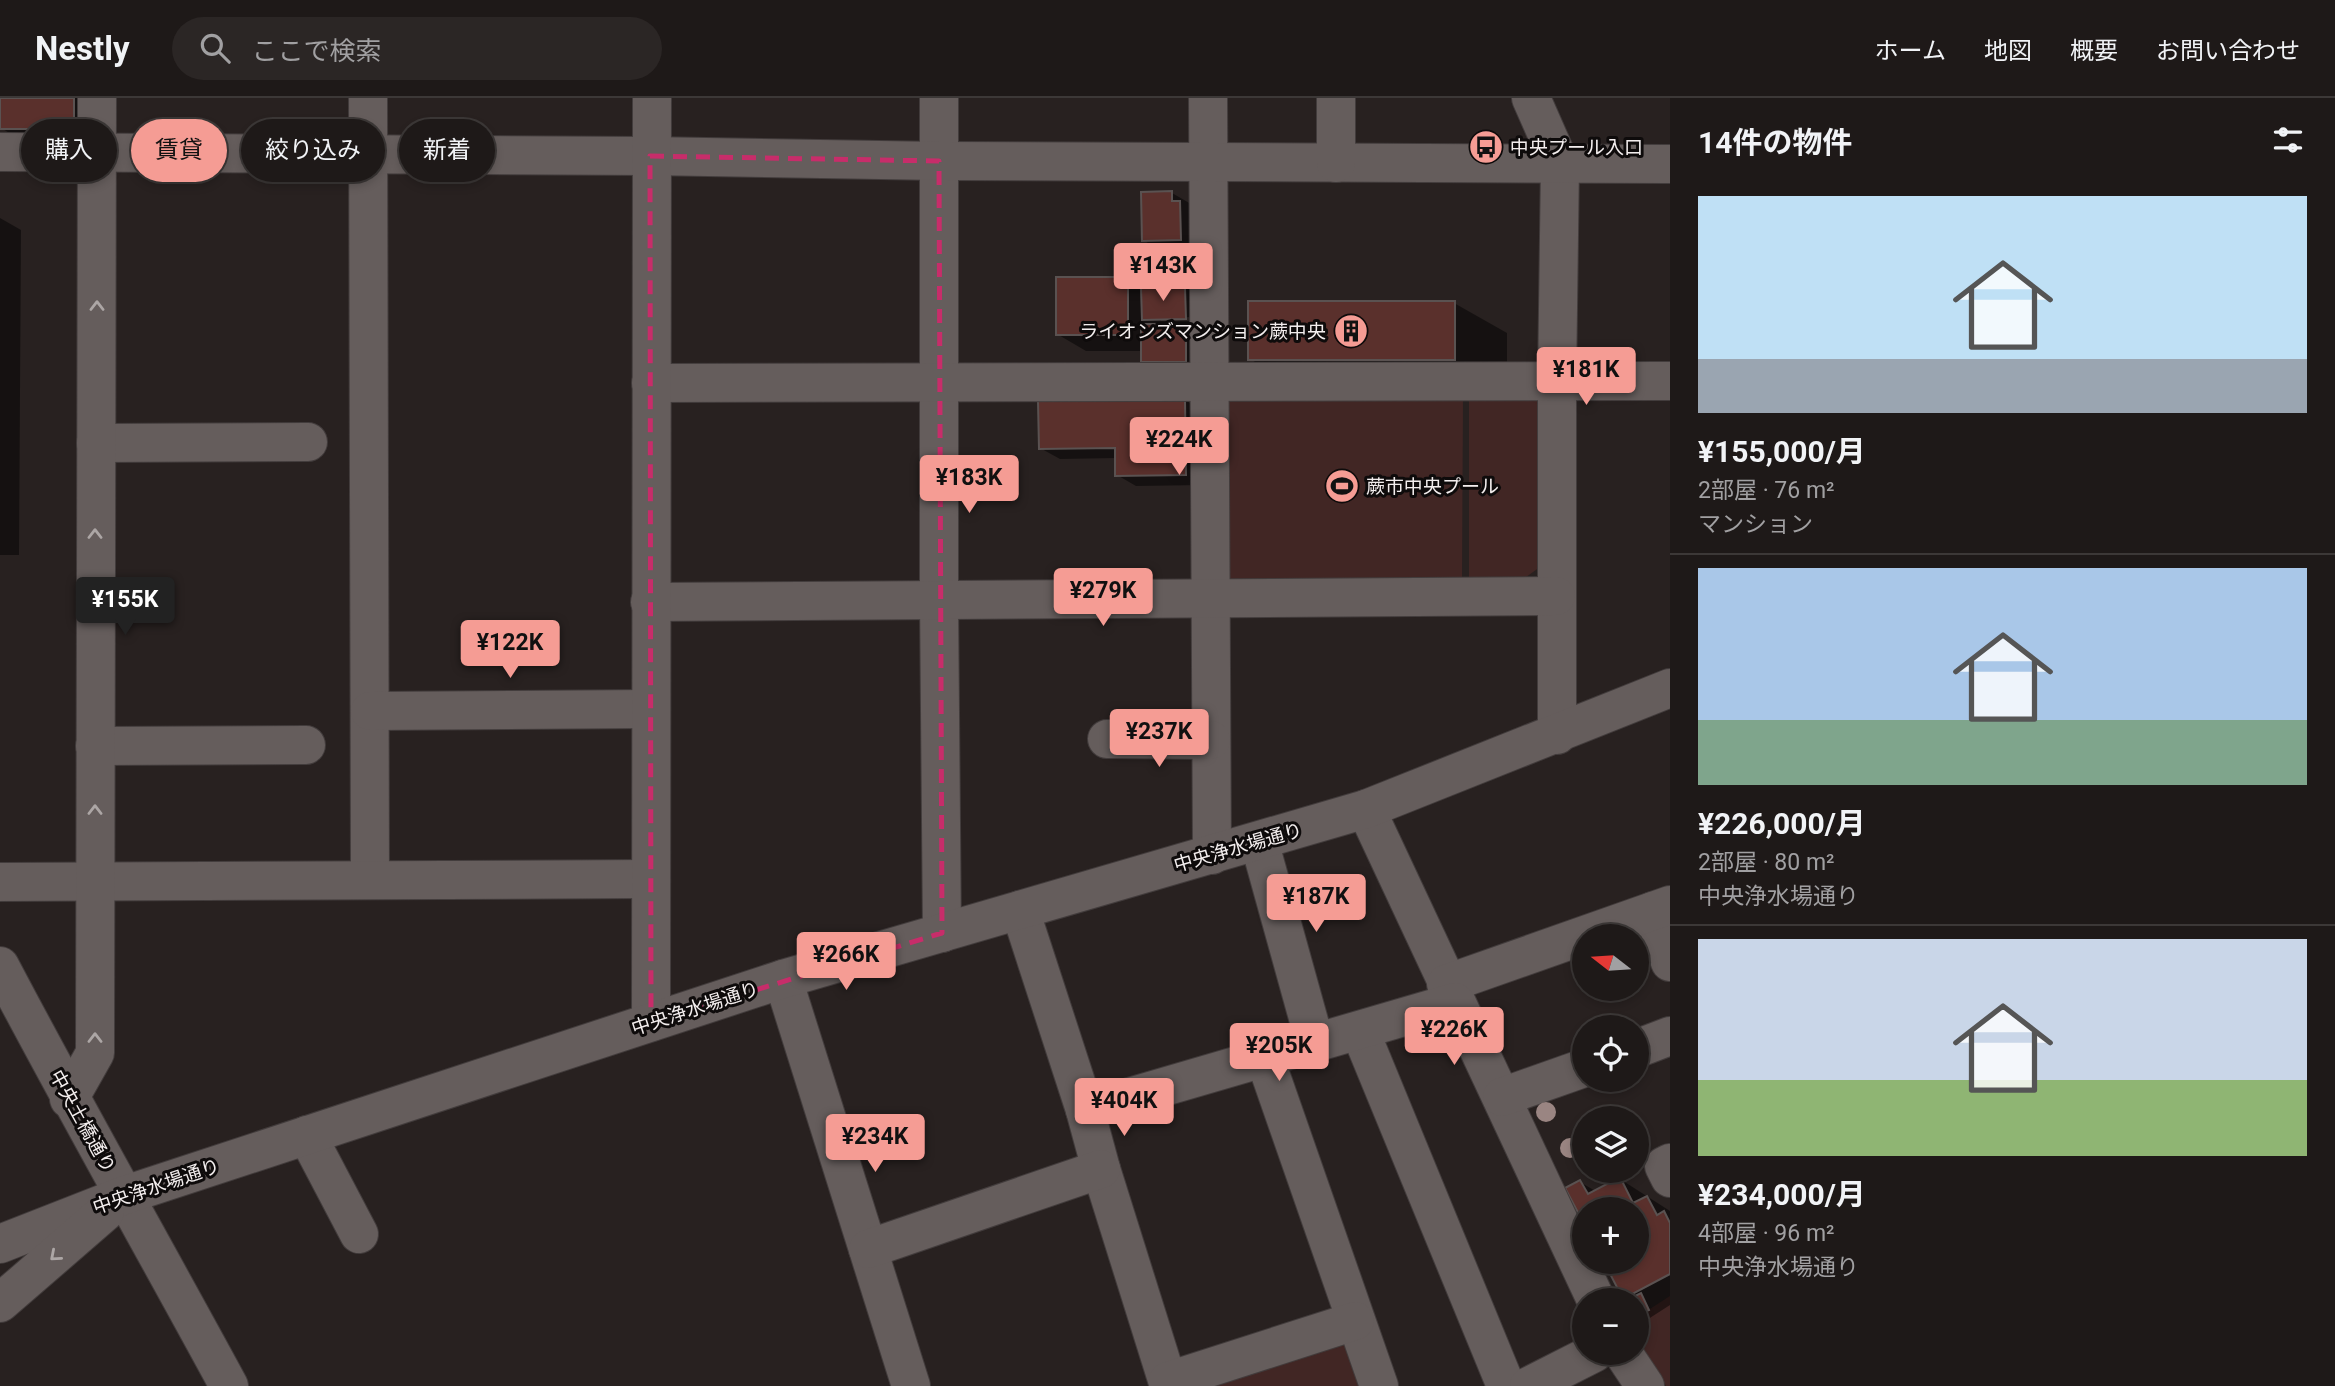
<!DOCTYPE html>
<html lang="ja">
<meta charset="utf-8">
<style>
:root{--surface:#1e1918;--page:#2b2625;--text:#f1f3f6;--muted:#a1a0a2;--line:#3c3837;--accent:#f59c94}
body{margin:0;font-family:Roboto,"Noto Sans JP",sans-serif;background:var(--page);color:var(--text);height:100vh;display:flex;flex-direction:column;font-size:26px;white-space:nowrap}
*{box-sizing:border-box;margin:0}
p{font-size:23px;color:var(--muted)}
.icon{flex:none;width:38px;height:38px;fill:none;stroke:currentColor;stroke-width:2;stroke-linecap:round;stroke-linejoin:round}
.map{position:relative;flex:1;overflow:hidden}
.side{display:flex;flex-direction:column;background:var(--surface);width:665px}
.side>*{flex:none}
.banner{position:absolute;left:21px;top:21px;width:665px;height:63px;display:flex;gap:14px}
.needle{width:46px;rotate:287deg}
.tools{position:absolute;left:1572px;top:826px;display:grid;gap:14px}
.tools a{display:grid;place-items:center;width:77px;height:77px;border-radius:50%;background:var(--surface);box-shadow:0 4px 10px #0003,0 0 0 2px var(--line);font-size:35px}
.price{position:absolute;translate:-50% -60px;padding:0 16px;border-radius:7px;background:var(--accent);color:#111;font-size:23px;line-height:46px;filter:drop-shadow(0 2px 4px #0008)}
.price::after{content:'';position:absolute;left:50%;top:42px;width:21px;height:16px;margin-left:-10px;background:inherit;clip-path:polygon(0 0,100% 0,50% 100%)}
.price.active{background:#222;color:#fff}
ul{padding:0;list-style:none}
li{display:grid;align-content:center;gap:14px;height:371px;padding:0 28px}
li+li{border-top:2px solid var(--line)}
li span{display:grid;place-items:center;height:217px;border-radius:0px;color:#555}
li>.icon{margin-inline-start:auto}
span .icon{width:126px;height:126px;fill:#fffc;stroke-width:1}
li b{font-size:30px}
h2{display:flex;justify-content:space-between;align-items:center;height:84px;padding:0 28px;font-size:30px}
.chip{padding:0 24px;border-radius:32px;background:var(--surface);box-shadow:0 4px 10px #0003,0 0 0 2px var(--line);font-size:24px;line-height:63px}
.chip.active{background:var(--accent);color:#111}
header{display:flex;align-items:center;gap:42px;box-sizing:border-box;height:98px;padding:0 35px;background:var(--surface);border-bottom:2px solid var(--line)}
header strong{font-size:33px}
nav{display:flex;gap:38px;margin-inline-start:auto;font-size:24px}
.search{width:490px;height:63px;background:var(--page);display:flex;align-items:center;gap:18px;box-sizing:border-box;padding:0 24px;border-radius:38px;color:var(--muted);font-size:26px}
main{display:flex;flex:1;min-height:0}
.map>svg:first-child{display:block}
.green{fill:#412624}
.shadow{fill:#0007;fill-rule:evenodd}
.building{fill:#5a302c;stroke:#5a5251;stroke-width:2}
.lines{fill:none;stroke-linecap:round;stroke-linejoin:round}
.minor-casing{stroke:#423c3c;stroke-width:40}
.minor{stroke:#655d5c;stroke-width:38}
.tree{fill:#9a8582}
.oneway{stroke:#aca6a5}
.marked{fill:none;stroke:#c72d6a;stroke-width:5;stroke-dasharray:14 9;stroke-linejoin:round}
.labels{text-anchor:middle;stroke-width:6;stroke-linejoin:round;paint-order:stroke}
.poi-label{font-size:19px;fill:#f3eeee;stroke:#0e0b0b;text-anchor:start}
.street-label{font-size:19px;fill:#f3eeee;stroke:#0e0b0b}
</style>
<header>
<strong>Nestly</strong>
<div class="search"><svg class="icon" aria-label="search" viewBox="0 0 24 24"><circle cx="10" cy="10" r="6"/><path d="M15 15l6 6"/></svg>ここで検索</div>
<nav><a>ホーム</a><a>地図</a><a>概要</a><a>お問い合わせ</a></nav>
</header>
<main>
<div class="map">
<svg width="1670" height="1288" viewBox="0 0 1670 1288">
<rect width="100%" height="100%" fill="#282120"/>
<g class="green">
<path d="M1463 296 1462 482 1234 485 1220 472 1221 305 1231 298Z"/>
<path d="M1530 296 1541 306 1540 469 1522 482 1469 481V297Z"/>
<path d="M1670 1198V1288H1666L1636 1241V1220Z"/>
<path d="M1346 1240 1363 1288H1196Z"/>
</g>
<g class="shadow">
<path d="M1 0H102V47H30L1 30Z"/>
<path d="M1172 95 1191 106 1200 152 1189 153 1199 159 1205 274H1162L1143 263V253H1086L1057 236 1128 181 1146 191H1158L1144 183 1153 148 1143 142ZM1194 219V223H1161V220Z"/>
<path d="M0 120 21 132 19 457H0Z"/>
<path d="M1454 205 1507 235V292H1302L1250 261Z"/>
<path d="M1185 302 1204 313 1205 387 1136 388 1117 377V360L1060 361 1040 350Z"/>
<path d="M1620 1081 1670 1113V1207L1642 1225 1636 1221V1202L1624 1200 1606 1164H1636V1111H1584L1580 1084 1597 1094Z"/>
</g>
<g class="building">
<rect x="0" y="0" width="74" height="31"/>
<path d="M1172 93V103H1180L1181 142 1142 143 1141 94Z"/>
<rect x="1142" y="146" width="38" height="38"/>
<rect x="1056" y="179" width="72" height="58"/>
<path d="M1185 189 1186 221 1142 222 1141 190Z"/>
<rect x="1248" y="203" width="207" height="59"/>
<rect x="1141" y="226" width="45" height="38"/>
<path d="M1185 301 1186 377 1115 378V350L1039 351 1038 303Z"/>
<path d="M1620 1079 1633 1105 1647 1098 1657 1117 1664 1113 1670 1125V1176L1623 1201 1604 1164H1636V1111H1584V1126L1565 1090 1580 1082 1588 1096Z"/>
<path d="M1641 1195 1649 1212 1636 1218V1202H1627Z"/>
</g>
<g class="lines">
<g class="minor-casing">
<g id="minor">
<path d="M368 0 370 782"/>
<path d="M939 0V502L942 835"/>
<path d="M1208 0 1212 757"/>
<path d="M1531 0 1560 66 1557 283V637"/>
<path d="M0 54 650 58 939 63 1670 66"/>
<path d="M1336 65V0"/>
<path d="M651 285 1670 283"/>
<path d="M96 345 308 344"/>
<path d="M650 504 1556 498"/>
<path d="M370 613 650 611"/>
<path d="M1107 641 1211 642"/>
<path d="M95 648 306 647"/>
<path d="M1366 711 1596 1202"/>
<path d="M1259 743 1315 945"/>
<path d="M0 784 651 781"/>
<path d="M1020 812 1085 1012 1101 1071 1169 1288"/>
<path d="M1653 813 1670 864"/>
<path d="M0 868C74 1009 153 1148 229 1288"/>
<path d="M783 881 911 1288"/>
<path d="M1446 886 1670 807"/>
<path d="M651 924 652 0"/>
<path d="M1360 933 1506 1288"/>
<path d="M1636 951 1670 938"/>
<path d="M1264 958 1379 1288"/>
<path d="M1502 999 1584 970"/>
<path d="M69 1001 95 955 97 0"/>
<path d="M1085 1012 1455 904"/>
<path d="M307 1037 359 1136"/>
<path d="M1670 1065 1664 1068 1670 1080"/>
<path d="M0 1146 125 1097 783 881 1366 711 1670 590"/>
<path d="M868 1151 1101 1071"/>
<path d="M0 1205 105 1114"/>
<path d="M1623 1255 1645 1288"/>
<path d="M1168 1283 1355 1223"/>
<path d="M1529 1288 1594 1255"/>
</g>
</g>
<use href="#minor" class="minor"/>
</g>
<g class="tree">
<circle cx="1546" cy="1014" r="10"/>
<circle cx="1570" cy="1050" r="10"/>
</g>
<defs><path id="oneway-chevron" d="M-2-3.5L2.5 0L-2 3.5" fill="none" stroke-width="1.6" stroke-linecap="round" stroke-linejoin="round" transform="scale(1.75)"/></defs>
<g class="oneway">
<use href="#oneway-chevron" transform="translate(97 208) rotate(-90)"/>
<use href="#oneway-chevron" transform="translate(95 436) rotate(-90)"/>
<use href="#oneway-chevron" transform="translate(95 712) rotate(-90)"/>
<use href="#oneway-chevron" transform="translate(95 940) rotate(-90)"/>
<use href="#oneway-chevron" transform="translate(55 1158) rotate(139)"/>
</g>
<path class="marked" d="M650 58 939 63 942 835 651 924Z"/>
<defs>
<g id="bus-disc" transform="scale(1.75)"><circle r="9.5" fill="#f59c94" stroke="#0e0b0b"/><path d="M-5-6H5V4H4V6H2V4H-2V6H-4V4H-5ZM-3.5-4V0h7V-4ZM-3.5 1.2v1.5H-2V1.2ZM2 1.2v1.5H3.5V1.2Z" fill="#111"/></g>
<g id="building-disc" transform="scale(1.75)"><circle r="9.5" fill="#f59c94" stroke="#0e0b0b"/><path d="M-4-6H4V6H1V3H-1V6H-4ZM-2.5-4.3h1.7v1.8h-1.7ZM.8-4.3h1.7v1.8H.8ZM-2.5-1h1.7V.8h-1.7ZM.8-1h1.7V.8H.8Z" fill="#111"/></g>
<g id="stadium-disc" transform="scale(1.75)"><circle r="9.5" fill="#f59c94" stroke="#0e0b0b"/><path d="M0-5a6.5 5 0 1 0 0 10a6.5 5 0 1 0 0-10ZM-3.5-1.8h7v3.6h-7Z" fill="#111"/></g>
</defs>
<g fill-rule="evenodd">
<use href="#bus-disc" x="1486" y="49"/>
<use href="#building-disc" x="1351" y="233"/>
<use href="#stadium-disc" x="1342" y="388"/>
</g>
<g class="labels">
<g class="poi-label">
<text x="1510" y="56">中央プール入口</text>
<text x="1326" y="240" text-anchor="end">ライオンズマンション蕨中央</text>
<text x="1366" y="395">蕨市中央プール</text>
</g>
<g class="street-label">
<text transform="translate(1238 749) rotate(-16)" y="7">中央浄水場通り</text>
<text transform="translate(695 910) rotate(-18)" y="7">中央浄水場通り</text>
<text transform="translate(83 1023) rotate(61)" y="7">中央土橋通り</text>
<text transform="translate(156 1088) rotate(-19)" y="7">中央浄水場通り</text>
</g>
</g>
</svg>
<div class="tools">
<a><svg class="needle" viewBox="-14 -14 28 28"><path d="M0-13l5 13h-10z" fill="#e53935"/><path d="M0 13l5-13h-10z" fill="#a1a0a2"/></svg></a>
<a><svg class="icon" aria-label="locate" viewBox="0 0 24 24"><circle cx="12" cy="12" r="6"/><path d="M12 2v4M12 18v4M2 12h4M18 12h4"/></svg></a>
<a><svg class="icon" aria-label="layers" viewBox="0 0 24 24"><path d="M12 4l9 5-9 5-9-5zM3 14l9 5 9-5"/></svg></a>
<a>+</a>
<a>−</a>
</div>
<b class="price" style="left:1163px;top:205px">¥143K</b>
<b class="price" style="left:1586px;top:309px">¥181K</b>
<b class="price" style="left:1179px;top:379px">¥224K</b>
<b class="price" style="left:969px;top:417px">¥183K</b>
<b class="price" style="left:1103px;top:530px">¥279K</b>
<b class="price active" style="left:125px;top:539px">¥155K</b>
<b class="price" style="left:510px;top:582px">¥122K</b>
<b class="price" style="left:1159px;top:671px">¥237K</b>
<b class="price" style="left:1316px;top:836px">¥187K</b>
<b class="price" style="left:846px;top:894px">¥266K</b>
<b class="price" style="left:1454px;top:969px">¥226K</b>
<b class="price" style="left:1279px;top:985px">¥205K</b>
<b class="price" style="left:1124px;top:1040px">¥404K</b>
<b class="price" style="left:875px;top:1076px">¥234K</b>
<div class="banner">
<a class="chip">購入</a>
<a class="chip active">賃貸</a>
<a class="chip">絞り込み</a>
<a class="chip">新着</a>
</div>
</div>
<section class="side">
<h2>14件の物件<svg class="icon" aria-label="filters" viewBox="0 0 24 24"><path d="M4 7h16M4 17h16"/><circle cx="9" cy="7" r="2"/><circle cx="15" cy="17" r="2"/></svg></h2>
<ul>
<li><span style="background:linear-gradient(#bfe0f5 75%,#9aa5b1 0)"><svg class="icon" aria-label="home" viewBox="0 0 24 24"><path d="M3 11l9-7 9 7M6 9v11h12V9"/></svg></span><div><b>¥155,000/月</b><p>2部屋 · 76 m²</p><p>マンション</p></div></li>
<li><span style="background:linear-gradient(#a9c7e8 70%,#7fa58c 0)"><svg class="icon" aria-label="home" viewBox="0 0 24 24"><path d="M3 11l9-7 9 7M6 9v11h12V9"/></svg></span><div><b>¥226,000/月</b><p>2部屋 · 80 m²</p><p>中央浄水場通り</p></div></li>
<li><span style="background:linear-gradient(#c9d6e8 65%,#8fb573 0)"><svg class="icon" aria-label="home" viewBox="0 0 24 24"><path d="M3 11l9-7 9 7M6 9v11h12V9"/></svg></span><div><b>¥234,000/月</b><p>4部屋 · 96 m²</p><p>中央浄水場通り</p></div></li>
</ul>
</section>
</main>
